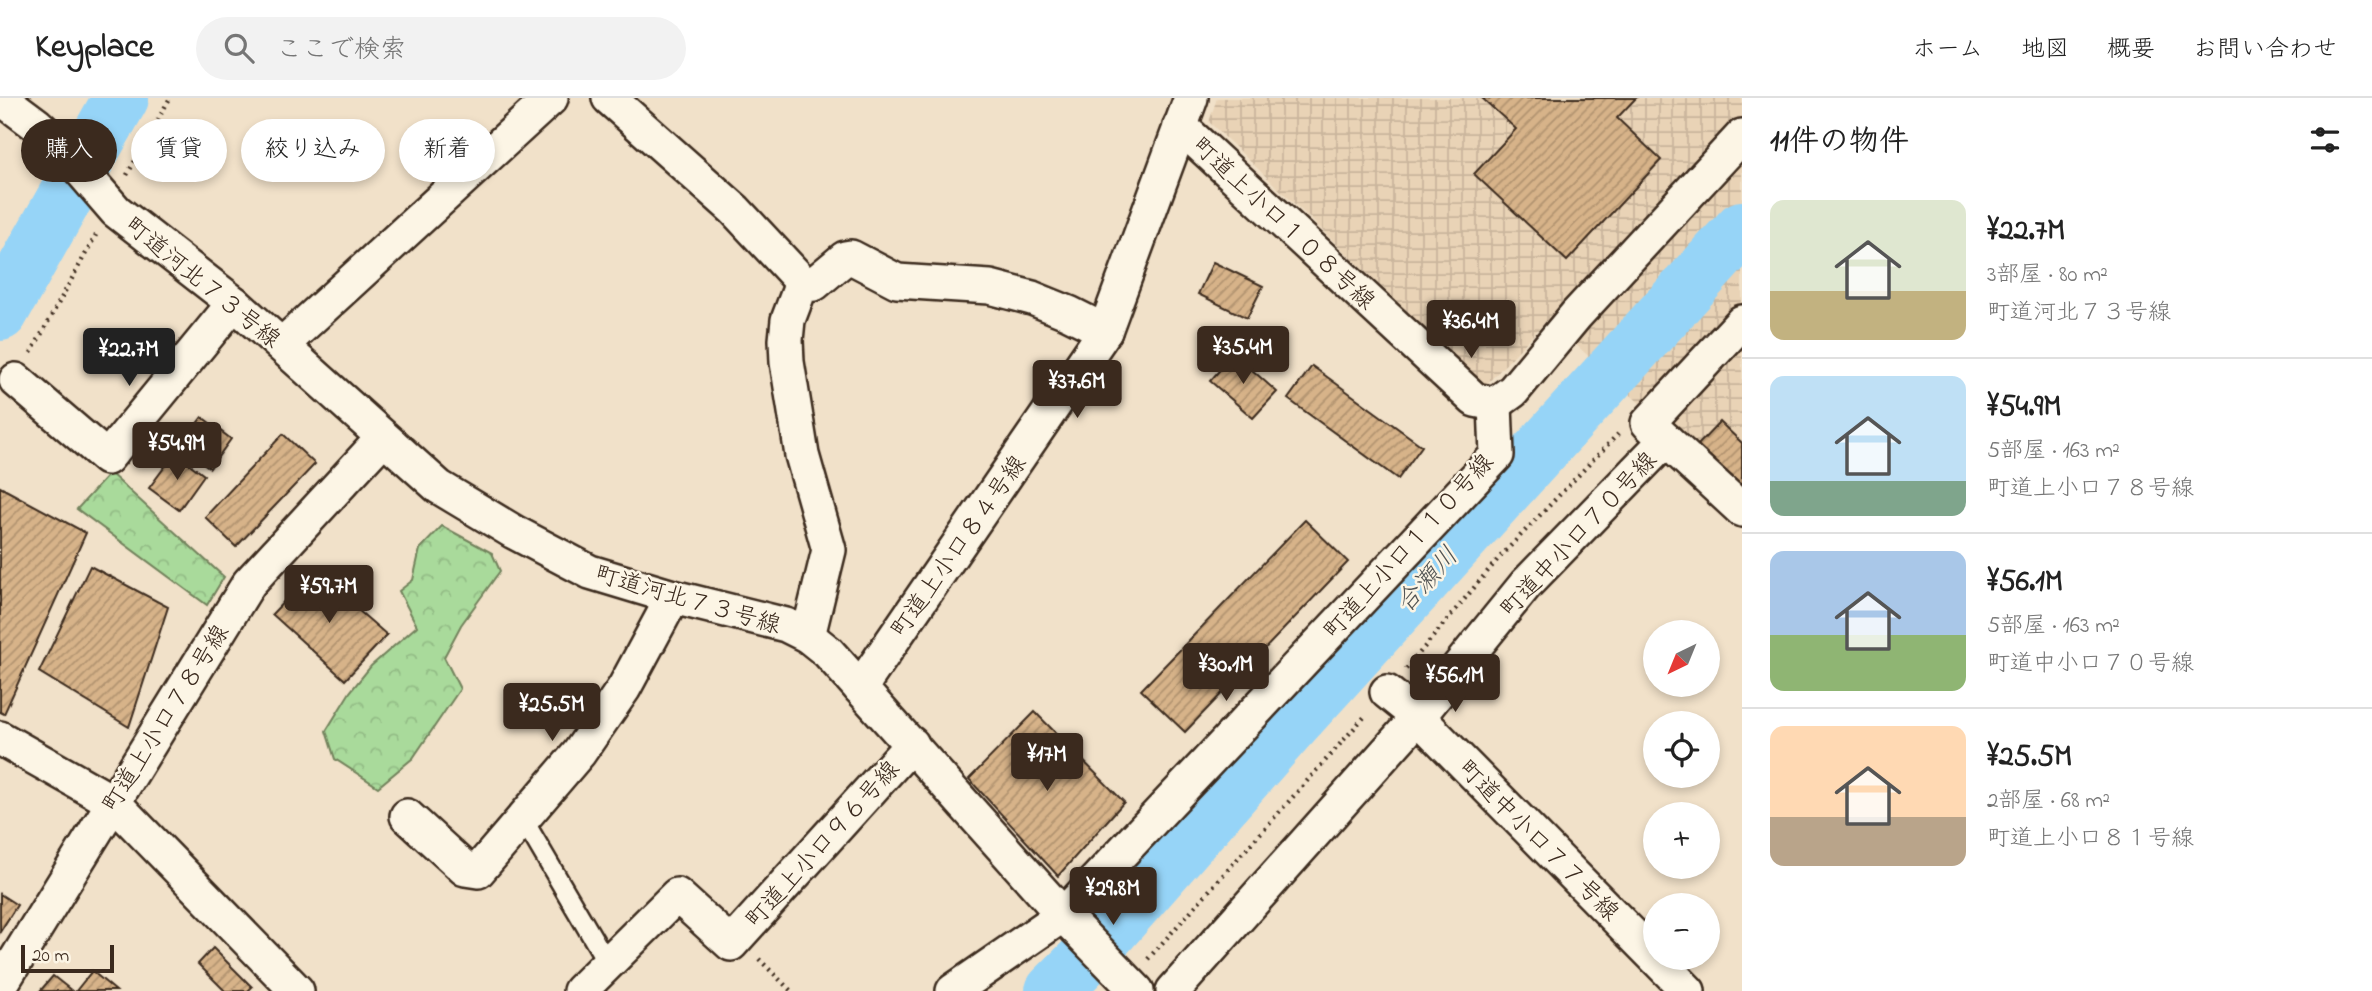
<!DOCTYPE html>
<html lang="ja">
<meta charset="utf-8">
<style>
:root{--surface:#fff;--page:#f2f2f2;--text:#222;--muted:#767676;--line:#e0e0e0;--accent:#3b2a1e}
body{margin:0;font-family:"Indie Flower","Klee One",sans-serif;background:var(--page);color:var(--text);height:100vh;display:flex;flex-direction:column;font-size:26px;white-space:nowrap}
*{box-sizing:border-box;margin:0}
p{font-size:23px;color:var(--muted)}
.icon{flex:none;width:38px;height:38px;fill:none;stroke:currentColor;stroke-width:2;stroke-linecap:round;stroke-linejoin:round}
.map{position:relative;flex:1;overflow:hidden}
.drawer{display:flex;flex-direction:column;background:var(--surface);width:630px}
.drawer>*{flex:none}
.hud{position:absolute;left:21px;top:21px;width:665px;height:63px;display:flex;gap:14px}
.needle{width:46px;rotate:223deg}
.fabs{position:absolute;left:1643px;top:522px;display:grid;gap:14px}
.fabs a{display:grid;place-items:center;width:77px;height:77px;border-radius:50%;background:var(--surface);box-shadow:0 4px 10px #0003;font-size:35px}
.scale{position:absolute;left:21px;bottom:18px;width:93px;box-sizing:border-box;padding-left:7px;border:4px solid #3b2a1e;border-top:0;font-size:19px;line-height:24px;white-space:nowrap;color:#3b2a1e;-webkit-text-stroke:5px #fcf5e5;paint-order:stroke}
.price{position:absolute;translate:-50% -60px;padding:0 16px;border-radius:7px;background:var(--accent);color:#fff;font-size:23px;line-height:46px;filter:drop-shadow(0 2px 4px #0008)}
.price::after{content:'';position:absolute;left:50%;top:42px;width:21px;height:16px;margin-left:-10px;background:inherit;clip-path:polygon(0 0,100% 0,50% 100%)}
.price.current{background:#222;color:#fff}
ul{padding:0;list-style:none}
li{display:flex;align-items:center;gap:21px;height:175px;padding:0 28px}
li+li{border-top:2px solid var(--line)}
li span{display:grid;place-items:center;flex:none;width:196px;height:140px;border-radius:14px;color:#555}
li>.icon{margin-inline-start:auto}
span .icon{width:84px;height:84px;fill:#fffc;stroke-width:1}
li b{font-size:30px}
h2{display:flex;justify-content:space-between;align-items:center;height:84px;padding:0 28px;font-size:30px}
.pill{padding:0 24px;border-radius:32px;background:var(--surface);box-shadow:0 4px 10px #0003;font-size:24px;line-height:63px}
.pill.current{background:var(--accent);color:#fff}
header{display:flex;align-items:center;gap:42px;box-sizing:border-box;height:98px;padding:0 35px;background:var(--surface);border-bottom:2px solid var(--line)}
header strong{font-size:33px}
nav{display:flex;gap:38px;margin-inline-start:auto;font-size:24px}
.search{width:490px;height:63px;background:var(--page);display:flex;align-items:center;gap:18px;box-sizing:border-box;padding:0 24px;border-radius:38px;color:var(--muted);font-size:26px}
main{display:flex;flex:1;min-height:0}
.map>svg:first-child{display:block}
.industrial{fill:url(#industrial-grid)}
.forest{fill:url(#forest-crowns);stroke:#72825c;stroke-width:2}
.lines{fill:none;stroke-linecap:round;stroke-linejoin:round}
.river{stroke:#96d4f7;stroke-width:56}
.building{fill:url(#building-hatch);stroke:#3b2a1e;stroke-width:2}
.service-casing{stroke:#3b2a1e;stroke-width:23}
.minor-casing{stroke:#3b2a1e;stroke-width:38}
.path{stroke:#3b2a1e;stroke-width:4.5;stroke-dasharray:2 5;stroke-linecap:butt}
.service{stroke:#fcf5e5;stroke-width:18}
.minor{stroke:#fcf5e5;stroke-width:33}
.labels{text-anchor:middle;stroke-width:5;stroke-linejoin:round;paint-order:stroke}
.street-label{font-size:24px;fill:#3b2a1e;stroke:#fcf5e5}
.water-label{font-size:26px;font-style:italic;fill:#525454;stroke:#fcf5e5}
</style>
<header>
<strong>Keyplace</strong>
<div class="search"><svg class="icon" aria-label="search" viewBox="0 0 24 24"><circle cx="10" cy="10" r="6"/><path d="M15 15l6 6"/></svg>ここで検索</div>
<nav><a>ホーム</a><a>地図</a><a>概要</a><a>お問い合わせ</a></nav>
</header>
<main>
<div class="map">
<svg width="1742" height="893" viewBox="0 0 1742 893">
<defs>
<pattern id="industrial-grid" width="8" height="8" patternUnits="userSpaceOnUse" patternTransform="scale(1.75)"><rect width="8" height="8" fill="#e9d3b6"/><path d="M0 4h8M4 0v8" fill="none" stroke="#c9b59c"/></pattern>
<pattern id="forest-crowns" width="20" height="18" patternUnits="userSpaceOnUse" patternTransform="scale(1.75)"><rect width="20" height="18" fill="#a9da9b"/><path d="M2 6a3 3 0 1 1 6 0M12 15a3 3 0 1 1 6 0" fill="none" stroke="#92bb85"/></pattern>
<pattern id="building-hatch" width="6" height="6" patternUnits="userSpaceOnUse" patternTransform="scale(1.75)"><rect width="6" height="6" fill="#d7b389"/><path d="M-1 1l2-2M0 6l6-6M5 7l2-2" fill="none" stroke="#b0926f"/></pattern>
</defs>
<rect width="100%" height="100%" fill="#f1e1c9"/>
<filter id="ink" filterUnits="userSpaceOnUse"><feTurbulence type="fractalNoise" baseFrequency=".0143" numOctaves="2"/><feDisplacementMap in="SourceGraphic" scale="14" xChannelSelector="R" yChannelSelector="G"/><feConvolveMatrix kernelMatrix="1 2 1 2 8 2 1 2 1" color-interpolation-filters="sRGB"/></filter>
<g filter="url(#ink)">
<path class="industrial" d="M1217 0H1742V399L1548 221 1485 288 1209 24Z"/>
<g class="forest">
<path d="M110 375 224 479 207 507 77 411Z"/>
<path d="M442 428 492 455 500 473 461 527 444 559 460 591 413 660 378 689 335 661 326 633 350 594 371 568 417 528 399 493 413 482 420 451Z"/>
</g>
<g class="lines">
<g class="river">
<path d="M0 215 121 0"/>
<path d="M1053 893 1087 859 1287 631 1742 131"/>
</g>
</g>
<g class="building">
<path d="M1482 0H1636L1617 20 1661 62 1567 163 1474 76 1516 31Z"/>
<path d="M1213 164 1263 188 1247 220 1198 196Z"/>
<path d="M1234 256 1277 294 1253 320 1210 283Z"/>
<path d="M1312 268 1422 348 1398 381 1288 301Z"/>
<path d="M202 319 231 341 210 370 180 348Z"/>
<path d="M1720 324 1742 345V393L1696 349Z"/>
<path d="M283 336 315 366 236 449 205 419Z"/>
<path d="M175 355 204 377 179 412 149 390Z"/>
<path d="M0 389 86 435 4 616 0 614Z"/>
<path d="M1305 422 1348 464 1185 634 1141 592Z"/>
<path d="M90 468 168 509 129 629 39 574Z"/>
<path d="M313 473 387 537 345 582 272 516Z"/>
<path d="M1035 614 1124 704 1058 778 969 681Z"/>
<path d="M0 796 17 807 0 834Z"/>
<path d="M213 850 252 889 248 893H225L198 866Z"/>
<path d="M92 873 116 893H76Z"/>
<path d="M53 878 72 893H40Z"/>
</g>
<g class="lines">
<g class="service-casing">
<path id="service" d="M523 721 608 866"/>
</g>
<g class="minor-casing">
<g id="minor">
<path d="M1 0 37 27 59 47 116 113 234 205 439 389 514 434 590 474 673 499 786 527 808 538 828 554 1063 817 1137 893"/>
<path d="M609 0 735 112 805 187"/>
<path d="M1180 28 1475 302 1495 306 1513 293 1576 217 1742 38"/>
<path d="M282 247 551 0"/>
<path d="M16 282 107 360 234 205"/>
<path d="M1666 342 1648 325 1742 224"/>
<path d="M808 538 829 452 802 357 787 264 786 242 788 222 799 193 805 187 814 186 845 160 851 159 897 183 990 189 1032 200 1069 215 1105 233"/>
<path d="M860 590 1105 233 1191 0"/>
<path d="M1387 594 1418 619 1688 893"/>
<path d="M0 640 113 704 297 893"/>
<path d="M407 718 465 771 478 773 579 655 624 590 673 499"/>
<path d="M0 888 249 485 383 340"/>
<path d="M580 893 677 797 731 846 912 646"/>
<path d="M953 893 1063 817 1497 357 1495 306"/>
<path d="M1173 893 1418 619 1526 486 1666 342 1742 412"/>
</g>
</g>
<g class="path">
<path d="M127 77 170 0"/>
<path d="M31 255 96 137"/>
<path d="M1406 571 1498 461 1618 336"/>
<path d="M759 861 791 893"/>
<path d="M1148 861 1366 617"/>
</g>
<use href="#service" class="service"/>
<use href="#minor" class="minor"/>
</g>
</g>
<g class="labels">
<g class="street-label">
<text transform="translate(1284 125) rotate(43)" y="8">町道上小口１０８号線</text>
<text transform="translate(203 184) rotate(39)" y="8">町道河北７３号線</text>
<text transform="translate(1578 436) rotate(-47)" y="8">町道中小口７０号線</text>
<text transform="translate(958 448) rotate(-55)" y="8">町道上小口８４号線</text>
<text transform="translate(1408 448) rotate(-48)" y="8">町道上小口１１０号線</text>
<text transform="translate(688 501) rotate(16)" y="8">町道河北７３号線</text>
<text transform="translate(165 620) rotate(-58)" y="8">町道上小口７８号線</text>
<text transform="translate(1539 742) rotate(45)" y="8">町道中小口７７号線</text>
<text transform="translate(822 746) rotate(-48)" y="8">町道上小口９６号線</text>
</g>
<g class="water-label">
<text transform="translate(1426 481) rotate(-48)" y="9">合瀬川</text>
</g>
</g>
</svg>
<div class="fabs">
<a><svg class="needle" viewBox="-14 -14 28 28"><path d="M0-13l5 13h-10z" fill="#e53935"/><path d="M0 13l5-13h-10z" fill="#767676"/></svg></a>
<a><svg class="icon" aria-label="locate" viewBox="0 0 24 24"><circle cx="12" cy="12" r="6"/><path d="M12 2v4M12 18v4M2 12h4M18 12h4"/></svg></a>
<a>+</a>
<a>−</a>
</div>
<div class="scale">20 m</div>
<b class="price" style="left:1471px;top:262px">¥36.4M</b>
<b class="price" style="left:1243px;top:288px">¥35.4M</b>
<b class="price current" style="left:129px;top:290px">¥22.7M</b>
<b class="price" style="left:1077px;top:322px">¥37.6M</b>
<b class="price" style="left:177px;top:384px">¥54.9M</b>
<b class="price" style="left:329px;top:527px">¥59.7M</b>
<b class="price" style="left:1226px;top:605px">¥30.1M</b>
<b class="price" style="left:1455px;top:616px">¥56.1M</b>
<b class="price" style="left:552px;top:645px">¥25.5M</b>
<b class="price" style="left:1047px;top:695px">¥17M</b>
<b class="price" style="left:1113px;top:829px">¥29.8M</b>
<div class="hud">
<a class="pill current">購入</a>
<a class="pill">賃貸</a>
<a class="pill">絞り込み</a>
<a class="pill">新着</a>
</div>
</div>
<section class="drawer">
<h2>11件の物件<svg class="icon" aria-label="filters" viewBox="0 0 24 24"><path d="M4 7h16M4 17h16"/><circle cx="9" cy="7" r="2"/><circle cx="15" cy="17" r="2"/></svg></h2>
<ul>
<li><span style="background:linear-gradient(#dfe7d0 65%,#c2b280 0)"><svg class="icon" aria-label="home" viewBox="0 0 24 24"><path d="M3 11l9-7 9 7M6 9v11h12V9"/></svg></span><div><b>¥22.7M</b><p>3部屋 · 80 m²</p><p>町道河北７３号線</p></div></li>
<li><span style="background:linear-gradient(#bfe0f5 75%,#7fa58c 0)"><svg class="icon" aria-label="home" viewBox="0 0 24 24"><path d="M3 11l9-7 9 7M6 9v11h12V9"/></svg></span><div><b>¥54.9M</b><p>5部屋 · 163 m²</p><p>町道上小口７８号線</p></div></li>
<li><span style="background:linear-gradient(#a9c7e8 60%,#8fb573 0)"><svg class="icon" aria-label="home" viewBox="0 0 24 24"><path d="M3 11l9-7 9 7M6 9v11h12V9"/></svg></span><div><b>¥56.1M</b><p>5部屋 · 163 m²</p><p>町道中小口７０号線</p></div></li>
<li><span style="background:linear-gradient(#ffd9b3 65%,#b9a48a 0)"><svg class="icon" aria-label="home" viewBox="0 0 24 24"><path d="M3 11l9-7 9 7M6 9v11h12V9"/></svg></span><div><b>¥25.5M</b><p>2部屋 · 68 m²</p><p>町道上小口８１号線</p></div></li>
</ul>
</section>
</main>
